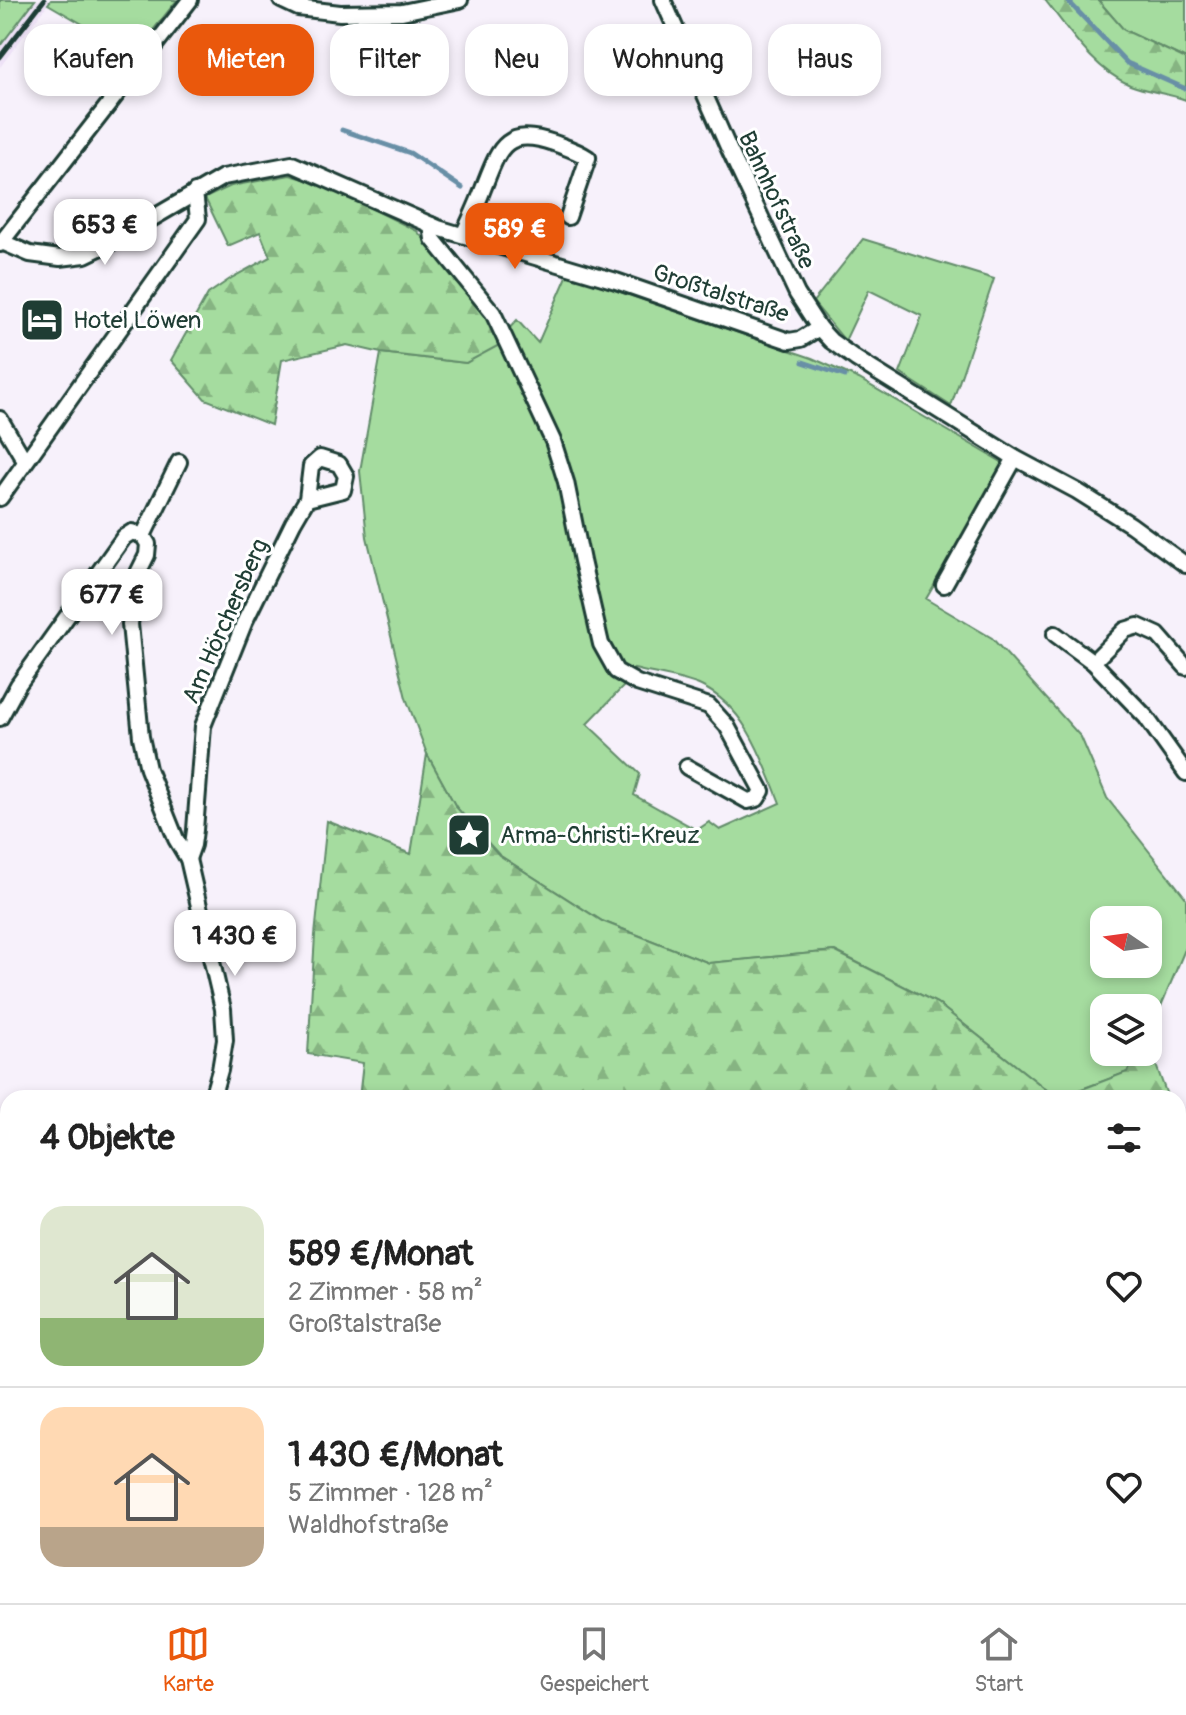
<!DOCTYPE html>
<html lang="de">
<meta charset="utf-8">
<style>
:root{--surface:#fff;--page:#f2f2f2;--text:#222;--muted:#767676;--line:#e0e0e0;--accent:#ea580c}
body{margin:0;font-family:Pangolin,sans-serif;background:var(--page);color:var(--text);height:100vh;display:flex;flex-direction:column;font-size:30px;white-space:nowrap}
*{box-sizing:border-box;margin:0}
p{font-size:26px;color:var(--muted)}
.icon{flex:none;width:44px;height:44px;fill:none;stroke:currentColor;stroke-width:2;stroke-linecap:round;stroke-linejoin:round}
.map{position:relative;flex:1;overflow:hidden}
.sheet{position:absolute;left:0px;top:1090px;width:1186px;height:514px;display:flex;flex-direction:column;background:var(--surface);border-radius:24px 24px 0 0;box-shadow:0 4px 12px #0003}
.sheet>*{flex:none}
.guide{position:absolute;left:24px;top:24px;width:1138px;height:72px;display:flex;gap:16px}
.needle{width:52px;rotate:283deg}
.fabs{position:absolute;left:1090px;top:906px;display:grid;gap:16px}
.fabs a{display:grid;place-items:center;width:72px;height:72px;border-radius:16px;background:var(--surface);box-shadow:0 4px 12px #0003;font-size:40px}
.price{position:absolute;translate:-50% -68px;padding:0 18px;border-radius:16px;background:#fff;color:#222;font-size:26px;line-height:52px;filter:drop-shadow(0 2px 4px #0008)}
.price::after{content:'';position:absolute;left:50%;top:48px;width:24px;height:18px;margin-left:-12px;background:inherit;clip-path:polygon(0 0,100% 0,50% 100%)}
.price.active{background:var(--accent);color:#fff}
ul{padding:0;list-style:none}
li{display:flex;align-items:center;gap:24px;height:200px;padding:0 40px}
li+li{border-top:2px solid var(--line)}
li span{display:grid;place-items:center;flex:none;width:224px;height:160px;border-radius:24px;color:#555}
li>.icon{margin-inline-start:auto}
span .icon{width:96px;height:96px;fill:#fffc;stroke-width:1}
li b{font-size:34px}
h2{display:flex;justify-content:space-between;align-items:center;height:96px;padding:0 40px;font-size:34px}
.tag{padding:0 28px;border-radius:24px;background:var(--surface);box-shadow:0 4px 12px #0003;font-size:28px;line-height:72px}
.tag.active{background:var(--accent);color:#fff}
.tab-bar{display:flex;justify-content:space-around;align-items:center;height:112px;border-top:2px solid var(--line);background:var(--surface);font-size:22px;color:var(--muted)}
.tab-bar a{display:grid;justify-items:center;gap:4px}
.tab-bar .active{color:var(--accent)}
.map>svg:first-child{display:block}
.built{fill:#ede1f6}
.green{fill:#a5dc9f;stroke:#628c6a;stroke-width:2;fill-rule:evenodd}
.forest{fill:url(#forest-firs);stroke:#628c6a;stroke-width:2}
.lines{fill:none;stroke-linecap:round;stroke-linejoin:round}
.stream{stroke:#678fa6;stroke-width:5}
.minor-casing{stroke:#1f3d34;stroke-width:20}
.minor{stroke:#fff;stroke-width:14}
.rail{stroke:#1f3d34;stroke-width:5}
.labels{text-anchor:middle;stroke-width:6;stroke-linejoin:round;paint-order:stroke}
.street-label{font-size:24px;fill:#1f3d34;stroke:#fff}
.poi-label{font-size:24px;fill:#1f3d34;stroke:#fff;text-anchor:start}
</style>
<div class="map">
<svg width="1186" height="1603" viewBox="0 0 1186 1603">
<defs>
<pattern id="forest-firs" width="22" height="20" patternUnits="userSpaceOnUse" patternTransform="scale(2)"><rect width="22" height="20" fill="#a5dc9f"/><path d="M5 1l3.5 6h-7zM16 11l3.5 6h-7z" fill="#86b482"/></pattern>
</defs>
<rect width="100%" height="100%" fill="#f7f1fb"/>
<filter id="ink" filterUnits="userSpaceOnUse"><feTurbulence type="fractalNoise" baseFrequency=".0125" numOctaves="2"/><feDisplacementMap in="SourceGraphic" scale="16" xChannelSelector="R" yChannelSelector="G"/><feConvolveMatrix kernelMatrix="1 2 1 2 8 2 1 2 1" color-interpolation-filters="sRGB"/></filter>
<g filter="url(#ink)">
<path class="built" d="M35 0H51L0 67V46Z"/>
<g class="green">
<path d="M0 0H35L0 46Z"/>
<path d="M51 0H177L134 54 48 4Z"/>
<path d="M1098 0H1186V59L1124 30Z"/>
<path d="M863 239 994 279 951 406 900 373 922 316 869 290 845 341 813 302Z"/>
<path d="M568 274 812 358 859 379 1005 464 926 599 992 638 1081 737 1107 798 1186 898V947L1148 1037V1008H1104V1052H1139L1128 1072 1057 1098 937 1003 835 951 709 963 602 921 499 855 456 807 427 754 406 698 367 537 360 471 381 353 466 363 506 332 517 320 538 343ZM634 669C654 674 683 678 701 686 746 707 763 760 780 803L720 830 709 822 697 830 634 795 640 774 587 724 625 685ZM1104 920H1148V964H1104Z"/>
<path d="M230 1596H290L288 1603H227Z"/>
</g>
<g class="forest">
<path d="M1045 0H1098L1124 30 1186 59V100C1168 93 1148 92 1130 85 1093 69 1069 30 1045 0Z"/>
<path d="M290 175 322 184 417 231 487 312 503 343 466 363 381 353 347 345 282 360 271 425 205 399 171 360 208 294 233 277 270 257 260 232 228 246 205 198 231 186Z"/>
<path d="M427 754 456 807 499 855 602 921 709 963 834 951 937 1003 1057 1098H359L363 1063 308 1054 315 935 327 821 411 854Z"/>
<path d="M1148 1043 1168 1098H1059L1127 1072 1139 1052H1148Z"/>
<path d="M1178 1127 1182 1139 1183 1273 1186 1274V1603H288L290 1596H1178Z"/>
</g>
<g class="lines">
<g class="stream">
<path d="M1067 0 1127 63 1186 89"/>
<path d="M342 130 410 153 462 188"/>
<path d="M487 205 540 237"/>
<path d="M803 362 845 376"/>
</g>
<g class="minor-casing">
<g id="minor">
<path d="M281 0 298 8 340 13 402 12 460 0"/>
<path d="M663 0 728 147 797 294 819 328 831 341 856 359 1015 458 1077 491 1131 525 1186 565"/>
<path d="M431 225 433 239 493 313 553 441 566 482 582 561 601 644 610 660 616 671 637 683 709 706 727 726 762 791 757 799 748 801 687 767"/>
<path d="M463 235C470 220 477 205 483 189 499 149 504 126 554 143 565 147 578 151 588 158L568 217"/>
<path d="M2 242 30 254 60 258 85 255 110 243 223 177 292 164 438 228 616 281 789 341 801 339 819 328"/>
<path d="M0 244 190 0"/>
<path d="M0 419 25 461"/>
<path d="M0 498 198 219 195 192"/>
<path d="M143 536 179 462"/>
<path d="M944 585 1015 458"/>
<path d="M1055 634 1093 662 1146 717 1186 773"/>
<path d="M1093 662 1125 630 1138 626 1158 635 1186 667"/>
<path d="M0 718 18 685 124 537 132 532 143 536 148 544 147 555 138 573 130 624 141 737 148 769 176 839 188 859 223 1009 225 1040 220 1070 212 1098"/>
<path d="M188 859 193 845 195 830 203 726 245 621 293 523 307 499 311 466 320 458 339 464 346 476 343 490 307 499"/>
<path d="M0 1549 8 1547"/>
<path d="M116 1603 120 1596"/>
</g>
</g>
<use href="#minor" class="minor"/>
<path class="rail" d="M0 57 44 0"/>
</g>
</g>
<defs>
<g id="hotel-square" transform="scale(2.3)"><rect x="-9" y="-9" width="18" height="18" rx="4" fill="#1f3d34" stroke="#fff"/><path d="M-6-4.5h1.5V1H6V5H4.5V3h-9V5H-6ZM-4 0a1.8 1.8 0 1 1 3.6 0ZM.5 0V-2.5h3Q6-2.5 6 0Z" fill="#fff"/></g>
<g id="sight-square" transform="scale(2.3)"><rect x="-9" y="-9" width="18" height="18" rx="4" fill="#1f3d34" stroke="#fff"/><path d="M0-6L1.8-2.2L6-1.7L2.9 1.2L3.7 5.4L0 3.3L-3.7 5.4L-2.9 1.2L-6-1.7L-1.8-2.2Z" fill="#fff"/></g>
</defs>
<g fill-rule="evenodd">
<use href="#hotel-square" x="42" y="320"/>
<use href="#sight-square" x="469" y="835"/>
</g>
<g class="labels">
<g class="street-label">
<text transform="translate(777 200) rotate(65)" y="8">Bahnhofstraße</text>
<text transform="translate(721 293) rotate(18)" y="8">Großtalstraße</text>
<text transform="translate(225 621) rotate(-66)" y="8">Am Hörchersberg</text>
</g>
<g class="poi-label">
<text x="73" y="328">Hotel Löwen</text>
<text x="500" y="843">Arma-Christi-Kreuz</text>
</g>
</g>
</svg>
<div class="fabs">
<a><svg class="needle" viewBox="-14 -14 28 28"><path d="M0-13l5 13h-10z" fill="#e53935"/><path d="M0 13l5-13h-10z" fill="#767676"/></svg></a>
<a><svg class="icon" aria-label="layers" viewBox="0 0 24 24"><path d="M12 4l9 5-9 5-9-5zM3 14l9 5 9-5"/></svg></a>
</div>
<b class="price" style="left:105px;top:267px">653 €</b>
<b class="price active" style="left:515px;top:271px">589 €</b>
<b class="price" style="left:112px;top:637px">677 €</b>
<b class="price" style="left:235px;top:978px">1 430 €</b>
<div class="guide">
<a class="tag">Kaufen</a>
<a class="tag active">Mieten</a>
<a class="tag">Filter</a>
<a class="tag">Neu</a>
<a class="tag">Wohnung</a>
<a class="tag">Haus</a>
</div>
<section class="sheet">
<h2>4 Objekte<svg class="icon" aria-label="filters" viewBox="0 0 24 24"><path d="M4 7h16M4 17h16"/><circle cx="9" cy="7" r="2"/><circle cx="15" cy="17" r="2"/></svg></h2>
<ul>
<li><span style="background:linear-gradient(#dfe7d0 70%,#8fb573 0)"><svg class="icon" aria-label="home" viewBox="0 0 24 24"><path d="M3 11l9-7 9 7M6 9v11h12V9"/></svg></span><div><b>589 €/Monat</b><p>2 Zimmer · 58 m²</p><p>Großtalstraße</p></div><svg class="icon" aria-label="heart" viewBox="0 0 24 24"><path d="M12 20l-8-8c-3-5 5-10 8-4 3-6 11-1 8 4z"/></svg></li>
<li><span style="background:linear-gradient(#ffd9b3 75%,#b9a48a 0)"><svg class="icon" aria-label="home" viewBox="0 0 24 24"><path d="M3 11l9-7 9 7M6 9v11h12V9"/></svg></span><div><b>1 430 €/Monat</b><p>5 Zimmer · 128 m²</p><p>Waldhofstraße</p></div><svg class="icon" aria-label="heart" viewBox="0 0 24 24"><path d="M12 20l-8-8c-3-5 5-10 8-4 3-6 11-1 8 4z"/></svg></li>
</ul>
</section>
</div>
<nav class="tab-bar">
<a class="active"><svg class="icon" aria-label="map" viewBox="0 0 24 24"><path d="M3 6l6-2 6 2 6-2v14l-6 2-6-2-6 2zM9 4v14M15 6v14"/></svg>Karte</a>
<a><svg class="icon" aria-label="saved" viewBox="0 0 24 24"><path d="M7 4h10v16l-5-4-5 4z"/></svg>Gespeichert</a>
<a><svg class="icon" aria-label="home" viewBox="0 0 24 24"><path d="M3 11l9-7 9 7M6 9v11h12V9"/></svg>Start</a>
</nav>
